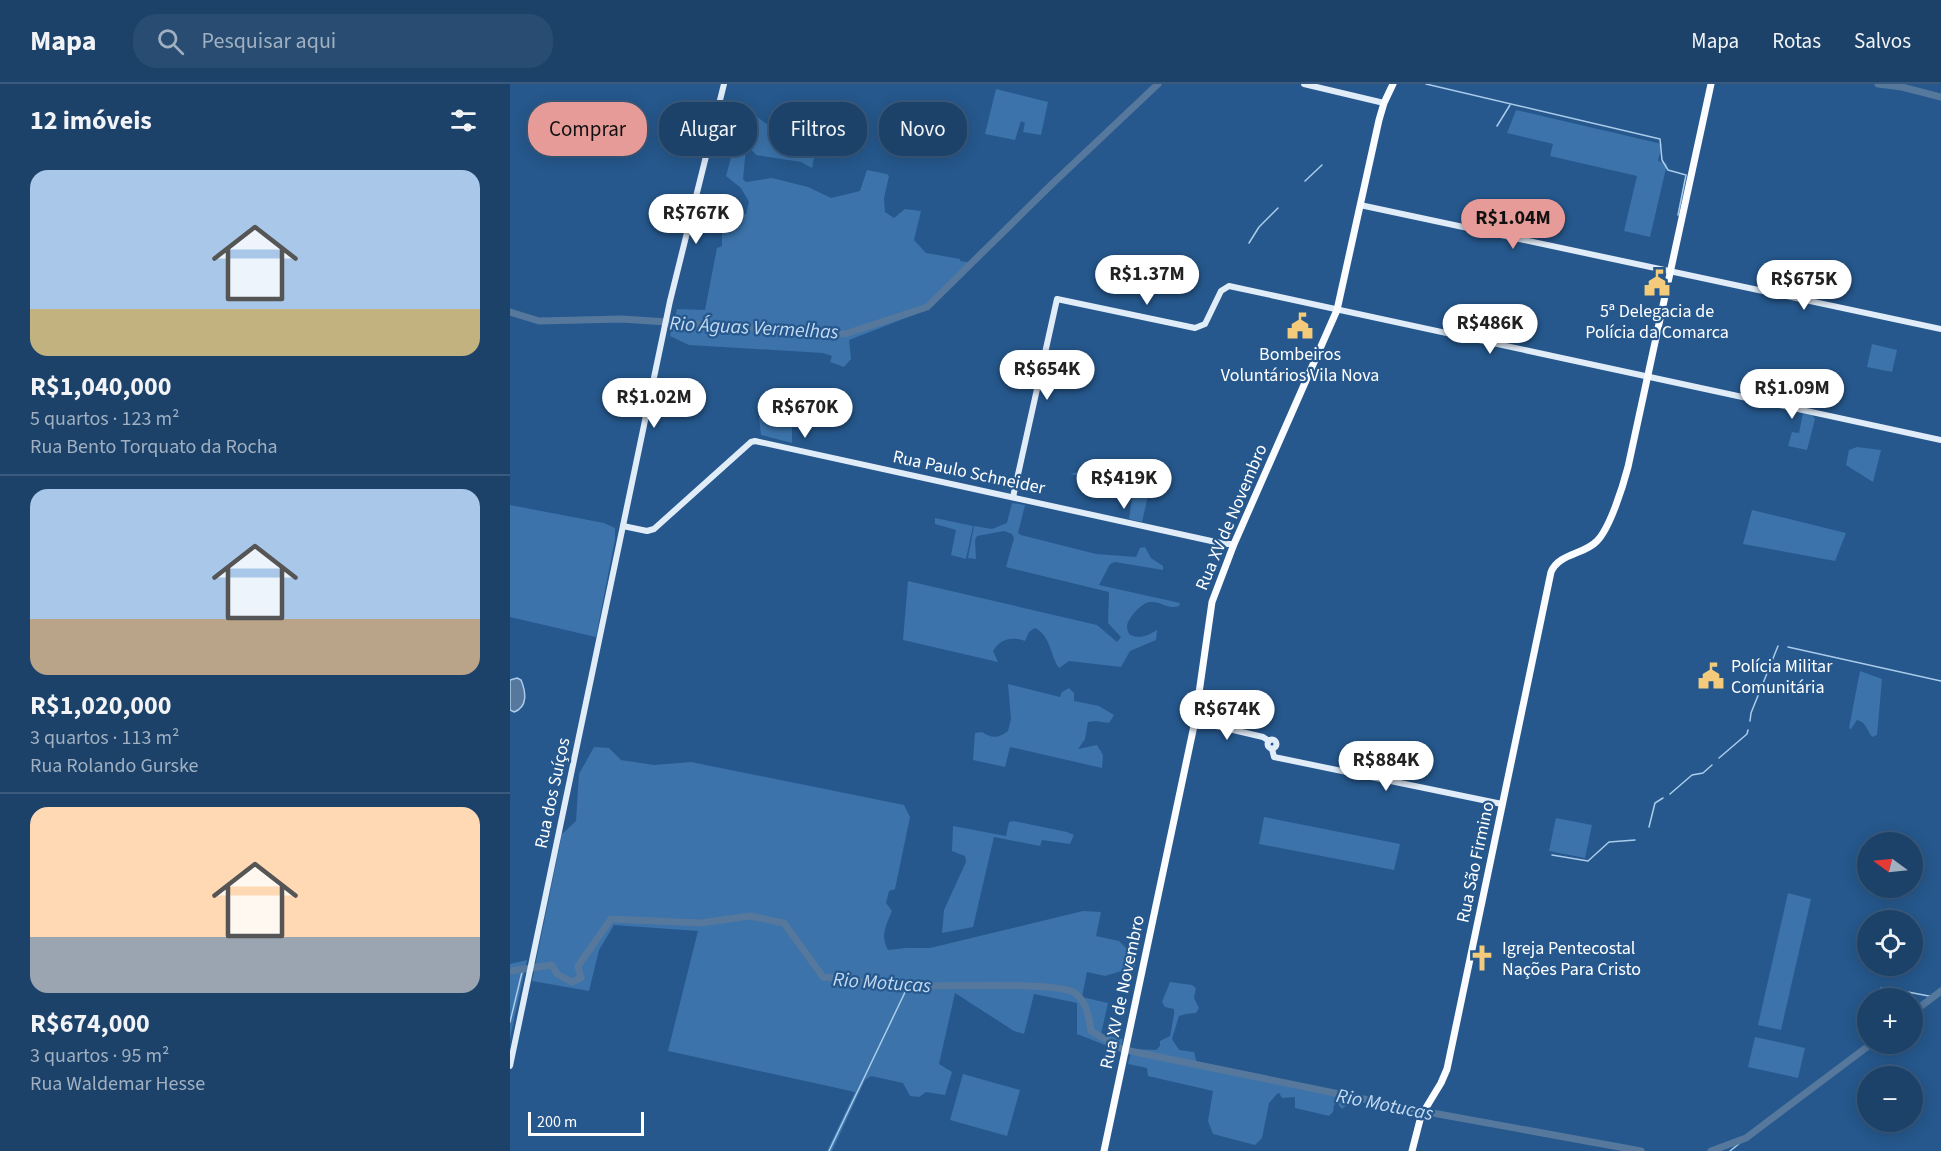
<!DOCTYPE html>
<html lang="pt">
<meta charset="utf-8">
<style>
:root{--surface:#1c426a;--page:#294d72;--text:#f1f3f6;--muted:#a0b0c1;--line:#3a5b7e;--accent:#e69b98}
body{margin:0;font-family:"Source Sans 3",sans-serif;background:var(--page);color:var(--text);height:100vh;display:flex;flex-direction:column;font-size:22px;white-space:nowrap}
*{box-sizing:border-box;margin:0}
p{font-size:20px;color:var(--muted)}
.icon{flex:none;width:33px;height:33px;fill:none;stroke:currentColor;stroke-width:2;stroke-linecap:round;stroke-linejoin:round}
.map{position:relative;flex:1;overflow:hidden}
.details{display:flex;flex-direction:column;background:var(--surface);width:510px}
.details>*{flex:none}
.guide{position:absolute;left:18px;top:18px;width:570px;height:54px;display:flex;gap:12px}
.needle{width:39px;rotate:285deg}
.buttons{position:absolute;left:1347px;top:748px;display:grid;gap:12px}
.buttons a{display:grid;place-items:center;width:66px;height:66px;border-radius:50%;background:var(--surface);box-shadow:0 3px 15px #0003,0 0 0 2px var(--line);font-size:30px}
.scale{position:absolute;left:18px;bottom:15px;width:116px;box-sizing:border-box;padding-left:6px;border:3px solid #fff;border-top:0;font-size:16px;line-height:21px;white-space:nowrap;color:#fff;-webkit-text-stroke:4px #26588d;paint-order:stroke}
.price{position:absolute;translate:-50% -51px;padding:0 14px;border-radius:21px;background:#fff;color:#222;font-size:20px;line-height:39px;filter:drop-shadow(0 2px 3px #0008)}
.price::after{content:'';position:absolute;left:50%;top:36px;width:18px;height:14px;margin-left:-9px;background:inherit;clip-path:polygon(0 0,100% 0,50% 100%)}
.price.on{background:var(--accent);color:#111}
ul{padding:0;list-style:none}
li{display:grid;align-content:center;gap:12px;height:318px;padding:0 30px}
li+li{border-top:2px solid var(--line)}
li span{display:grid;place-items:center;height:186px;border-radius:18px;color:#555}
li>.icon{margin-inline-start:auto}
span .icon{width:108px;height:108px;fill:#fffc;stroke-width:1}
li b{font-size:26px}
h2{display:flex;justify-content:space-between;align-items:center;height:72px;padding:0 30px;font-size:26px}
.pill{padding:0 21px;border-radius:24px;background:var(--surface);box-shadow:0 3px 15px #0003,0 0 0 2px var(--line);font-size:21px;line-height:54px}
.pill.on{background:var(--accent);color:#111}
header{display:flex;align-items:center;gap:36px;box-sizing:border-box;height:84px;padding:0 30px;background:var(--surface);border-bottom:2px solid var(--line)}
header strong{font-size:28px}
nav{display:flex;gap:33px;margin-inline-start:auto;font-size:21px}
.search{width:420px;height:54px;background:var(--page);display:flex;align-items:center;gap:15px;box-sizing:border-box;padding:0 21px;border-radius:24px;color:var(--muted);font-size:22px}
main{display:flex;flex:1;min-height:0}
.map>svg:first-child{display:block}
.green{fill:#3b73aa}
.water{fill:#56789d;stroke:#aacceb;stroke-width:1.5}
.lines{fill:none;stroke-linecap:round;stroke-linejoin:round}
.stream{stroke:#aacceb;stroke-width:1.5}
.river{stroke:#56789d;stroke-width:7}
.secondary{stroke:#e1ecf9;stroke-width:6}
.primary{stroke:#fafcff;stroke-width:7}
.labels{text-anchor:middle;stroke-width:4.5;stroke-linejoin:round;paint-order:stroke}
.poi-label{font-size:18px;fill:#fff;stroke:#26588d}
.street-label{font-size:18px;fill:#fff;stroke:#26588d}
.water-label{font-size:20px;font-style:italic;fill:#c2daf2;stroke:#26588d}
</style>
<header>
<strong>Mapa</strong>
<div class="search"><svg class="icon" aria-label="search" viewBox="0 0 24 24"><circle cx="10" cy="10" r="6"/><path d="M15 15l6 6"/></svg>Pesquisar aqui</div>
<nav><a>Mapa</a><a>Rotas</a><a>Salvos</a></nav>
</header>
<main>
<section class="details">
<h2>12 imóveis<svg class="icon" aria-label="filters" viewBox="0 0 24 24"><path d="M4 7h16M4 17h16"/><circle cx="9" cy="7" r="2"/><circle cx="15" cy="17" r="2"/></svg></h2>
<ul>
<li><span style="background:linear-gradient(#a9c7e8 75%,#c2b280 0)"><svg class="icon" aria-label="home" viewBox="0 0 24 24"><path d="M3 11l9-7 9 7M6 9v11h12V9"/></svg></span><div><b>R$1,040,000</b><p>5 quartos · 123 m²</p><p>Rua Bento Torquato da Rocha</p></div></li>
<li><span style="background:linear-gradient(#a9c7e8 70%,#b9a48a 0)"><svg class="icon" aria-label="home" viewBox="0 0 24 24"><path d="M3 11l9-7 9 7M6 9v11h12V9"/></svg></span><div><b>R$1,020,000</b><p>3 quartos · 113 m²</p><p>Rua Rolando Gurske</p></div></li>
<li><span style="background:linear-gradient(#ffd9b3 70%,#9aa5b1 0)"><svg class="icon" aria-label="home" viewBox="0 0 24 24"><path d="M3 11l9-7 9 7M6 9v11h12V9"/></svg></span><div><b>R$674,000</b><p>3 quartos · 95 m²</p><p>Rua Waldemar Hesse</p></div></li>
</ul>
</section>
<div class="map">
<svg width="1431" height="1067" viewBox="0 0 1431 1067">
<rect width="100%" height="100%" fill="#26588d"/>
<g class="green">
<path d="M486 5 538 18 531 51 513 48 515 39 511 37 505 56 475 50Z"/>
<path d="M234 26 243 28C259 48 294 57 314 38 308 50 298 49 292 60L296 68 305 69 302 84 291 78 246 71 239 63 236 64 233 95 236 98 262 94 298 103 321 114 350 107 357 86 377 90 379 92 374 114 375 128 384 134 395 125 411 127 404 156 416 169 450 175V177L465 179 414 227 339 256 341 275 334 283 320 278 322 272 313 269 179 261 160 252 167 225 195 226 207 164 212 162V141L214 136 236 130 239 118 231 104 216 92Z"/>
<path d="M1006 26 1152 60 1148 77 1157 80 1140 153 1114 147 1127 92 1040 72 1043 60 997 49Z"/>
<path d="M1362 260 1387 266 1382 288 1357 283Z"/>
<path d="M1293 329 1302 331 1305 335 1297 366 1278 362 1282 348 1289 349Z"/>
<path d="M249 333 278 335 282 342V359L251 351Z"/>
<path d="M1347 363 1371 366 1363 398 1336 381 1339 366Z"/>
<path d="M592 381 639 407 632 438 619 435 622 414 588 402V396L560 390Z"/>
<path d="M502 419 515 421 508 449 511 451 586 470 626 473 630 464 635 463 641 474 653 482V486L605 478 600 480 589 501 670 519 669 522C658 526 651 517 640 518 632 518 618 534 617 542 617 546 618 548 620 551 631 555 637 552 647 546L646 556 620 567 611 583 559 577 549 584C540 571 541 552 525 544L519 548 515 557C501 552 490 555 483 567L488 578 393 556 398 497 587 541 607 558 611 553 598 539 599 508 496 483 504 454 502 450 494 447 467 452 465 456 466 475 458 474 464 442 482 445 497 439Z"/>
<path d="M0 421 94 439 105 444V455L86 553 0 533Z"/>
<path d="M1242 426 1336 449 1325 477 1233 460Z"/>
<path d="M425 434 463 442 456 475 441 471 446 446 425 440Z"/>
<path d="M1350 587 1372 595 1367 651 1362 653C1356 645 1357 639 1347 636L1341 645 1339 644Z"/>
<path d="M498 600 550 613 552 608 559 604 564 609V617L589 622 604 631 599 639 586 637 578 638 575 655 568 665 587 661 593 671 592 684 500 663 495 683 463 676 465 649 472 648C482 655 489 654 498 647L501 635Z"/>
<path d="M84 663 99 664 111 676 144 681 181 678 394 721 400 733 385 805 379 807 376 819 382 827C376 841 370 852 378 866L396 864H420L573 827 591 828 586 852 609 857 626 874 625 883 595 892 577 888 572 913 598 919 591 950 613 955 610 967 567 950V919L524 910 514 950 504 947 445 909 429 980 442 988 435 1011 416 1008 409 1013 400 1012 393 999 361 992 355 996 322 1067H317L345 1008 158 967 188 847 104 841 89 866 79 907 22 897 52 750 66 737 69 690Z"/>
<path d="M754 733 890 760 884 786 749 760Z"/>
<path d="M1046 734 1082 741 1075 774 1039 767Z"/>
<path d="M503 737 557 748 564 751 560 760 532 756 530 762 484 753 463 843 432 849 434 826 456 778 455 772 442 767 443 742 496 752 499 738Z"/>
<path d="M1278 809 1301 815 1271 946 1248 941Z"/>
<path d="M17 876 0 954V880Z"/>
<path d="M660 898 682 901 686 904 684 914 689 924 686 929 676 930 669 932 662 955 669 966 684 968 687 979 837 1009V1021L832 1025 827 1019 824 1021 823 1028 819 1032 785 1024V1013L772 1014 769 1009 767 1010 759 1019 752 1054 745 1061 703 1050 698 1037 703 1007 638 992 637 984 618 980 622 965 646 966 650 962V957L660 952 664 931V925L655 923 652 918Z"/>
<path d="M1245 953 1295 964 1288 994 1238 983Z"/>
<path d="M453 990 510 1006 497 1052 440 1036Z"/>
</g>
<path class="water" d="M7 594 11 596C16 608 18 623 4 628L0 626V596Z"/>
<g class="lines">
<g class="stream">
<path d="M916 0 1150 55 1152 76 1158 86 1176 91 1168 131"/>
<path d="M987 42 1000 21"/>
<path d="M795 97 812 81"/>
<path d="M739 159 749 143 768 124"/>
<path d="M1278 563 1431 597"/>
<path d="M1240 637 1241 629 1268 562"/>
<path d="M1209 674 1237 650 1238 646"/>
<path d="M1160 710 1182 691 1193 689 1202 681"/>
<path d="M1139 743 1145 719 1153 714"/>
<path d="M1042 771 1078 777 1099 758 1125 756"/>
<path d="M1366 908 1371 904H1377L1424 913"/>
<path d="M0 938 13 884"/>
<path d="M319 1067 398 902"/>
<path d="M1220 1067 1236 1054"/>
</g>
<g class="river">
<path d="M1368 0 1392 3 1431 13"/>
<path d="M0 228 29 237 112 235 335 250 417 223 541 101 648 0"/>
<path d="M0 887 42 881 47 890 62 898 71 894 68 882 101 835 191 839 240 832 274 839 313 893C342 896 371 901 400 902 429 903 548 897 565 909 577 918 579 934 581 947L612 965"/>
<path d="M1402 929 1431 907"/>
<path d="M620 967 917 1028 1131 1067"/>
<path d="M1201 1067 1236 1054 1361 960"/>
</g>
<g class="secondary">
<path d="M794 0 874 19"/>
<path d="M850 121 1431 245"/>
<path d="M503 413 547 215 685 244 695 240 711 207 719 202 1431 356"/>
<path d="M113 442 137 447 144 445 241 358 245 357 715 460H724"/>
<path d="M685 637 753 653 759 657"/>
<circle cx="762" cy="660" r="4.5"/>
<path d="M762 665 764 673 992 720"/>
<path d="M0 982 160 217 214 0"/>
</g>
<g class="primary">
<path d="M594 1067 685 637 702 518 724 460 827 226 869 36 874 19 883 0"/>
<path d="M902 1067 911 1032 931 999 937 985 1041 488C1049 469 1074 471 1087 457 1100 444 1113 402 1118 383L1201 0"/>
</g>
</g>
<defs>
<g id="civic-bare" transform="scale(2.07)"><path d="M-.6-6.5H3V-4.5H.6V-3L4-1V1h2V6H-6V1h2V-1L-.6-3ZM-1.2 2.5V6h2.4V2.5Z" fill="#f4cb7b" stroke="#26588d" stroke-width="2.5" paint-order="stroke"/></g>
<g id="church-bare" transform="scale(2.07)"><path d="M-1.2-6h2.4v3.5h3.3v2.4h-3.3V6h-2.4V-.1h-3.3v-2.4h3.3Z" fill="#f4cb7b" stroke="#26588d" stroke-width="2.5" paint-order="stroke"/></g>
</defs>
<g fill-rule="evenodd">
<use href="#civic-bare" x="1147" y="199"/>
<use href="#civic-bare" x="790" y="242"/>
<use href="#civic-bare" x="1201" y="592"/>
<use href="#church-bare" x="972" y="874"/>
</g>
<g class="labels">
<g class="poi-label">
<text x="1147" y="233">5ª Delegacia de<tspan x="1147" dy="21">Polícia da Comarca</tspan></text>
<text x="790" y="276">Bombeiros<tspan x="790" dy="21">Voluntários Vila Nova</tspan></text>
<text x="1221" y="588" text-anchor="start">Polícia Militar<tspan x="1221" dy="21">Comunitária</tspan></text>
<text x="992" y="870" text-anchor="start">Igreja Pentecostal<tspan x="992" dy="21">Nações Para Cristo</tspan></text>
</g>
<g class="street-label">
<text transform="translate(459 388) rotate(12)" y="6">Rua Paulo Schneider</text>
<text transform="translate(721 433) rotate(-67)" y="6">Rua XV de Novembro</text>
<text transform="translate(42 709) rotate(-78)" y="6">Rua dos Suíços</text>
<text transform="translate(965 778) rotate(-78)" y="6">Rua São Firmino</text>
<text transform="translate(612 908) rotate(-78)" y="6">Rua XV de Novembro</text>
</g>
<g class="water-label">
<text transform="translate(244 243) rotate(3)" y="7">Rio Águas Vermelhas</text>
<text transform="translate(372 898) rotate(4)" y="7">Rio Motucas</text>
<text transform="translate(875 1020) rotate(11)" y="7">Rio Motucas</text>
</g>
</g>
</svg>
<div class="buttons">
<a><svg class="needle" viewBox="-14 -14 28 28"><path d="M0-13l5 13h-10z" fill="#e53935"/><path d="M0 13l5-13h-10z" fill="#a0b0c1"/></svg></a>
<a><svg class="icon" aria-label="locate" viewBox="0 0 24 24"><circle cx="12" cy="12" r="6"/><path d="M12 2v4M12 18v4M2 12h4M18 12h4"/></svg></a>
<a>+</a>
<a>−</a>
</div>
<div class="scale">200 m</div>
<b class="price" style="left:186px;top:161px">R$767K</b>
<b class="price on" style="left:1003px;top:166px">R$1.04M</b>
<b class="price" style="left:637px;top:222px">R$1.37M</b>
<b class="price" style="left:1294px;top:227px">R$675K</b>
<b class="price" style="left:980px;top:271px">R$486K</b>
<b class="price" style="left:537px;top:317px">R$654K</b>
<b class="price" style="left:1282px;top:336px">R$1.09M</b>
<b class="price" style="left:144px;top:345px">R$1.02M</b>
<b class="price" style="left:295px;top:355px">R$670K</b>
<b class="price" style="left:614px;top:426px">R$419K</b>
<b class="price" style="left:717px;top:657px">R$674K</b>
<b class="price" style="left:876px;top:708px">R$884K</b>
<div class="guide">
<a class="pill on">Comprar</a>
<a class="pill">Alugar</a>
<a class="pill">Filtros</a>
<a class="pill">Novo</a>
</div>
</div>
</main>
